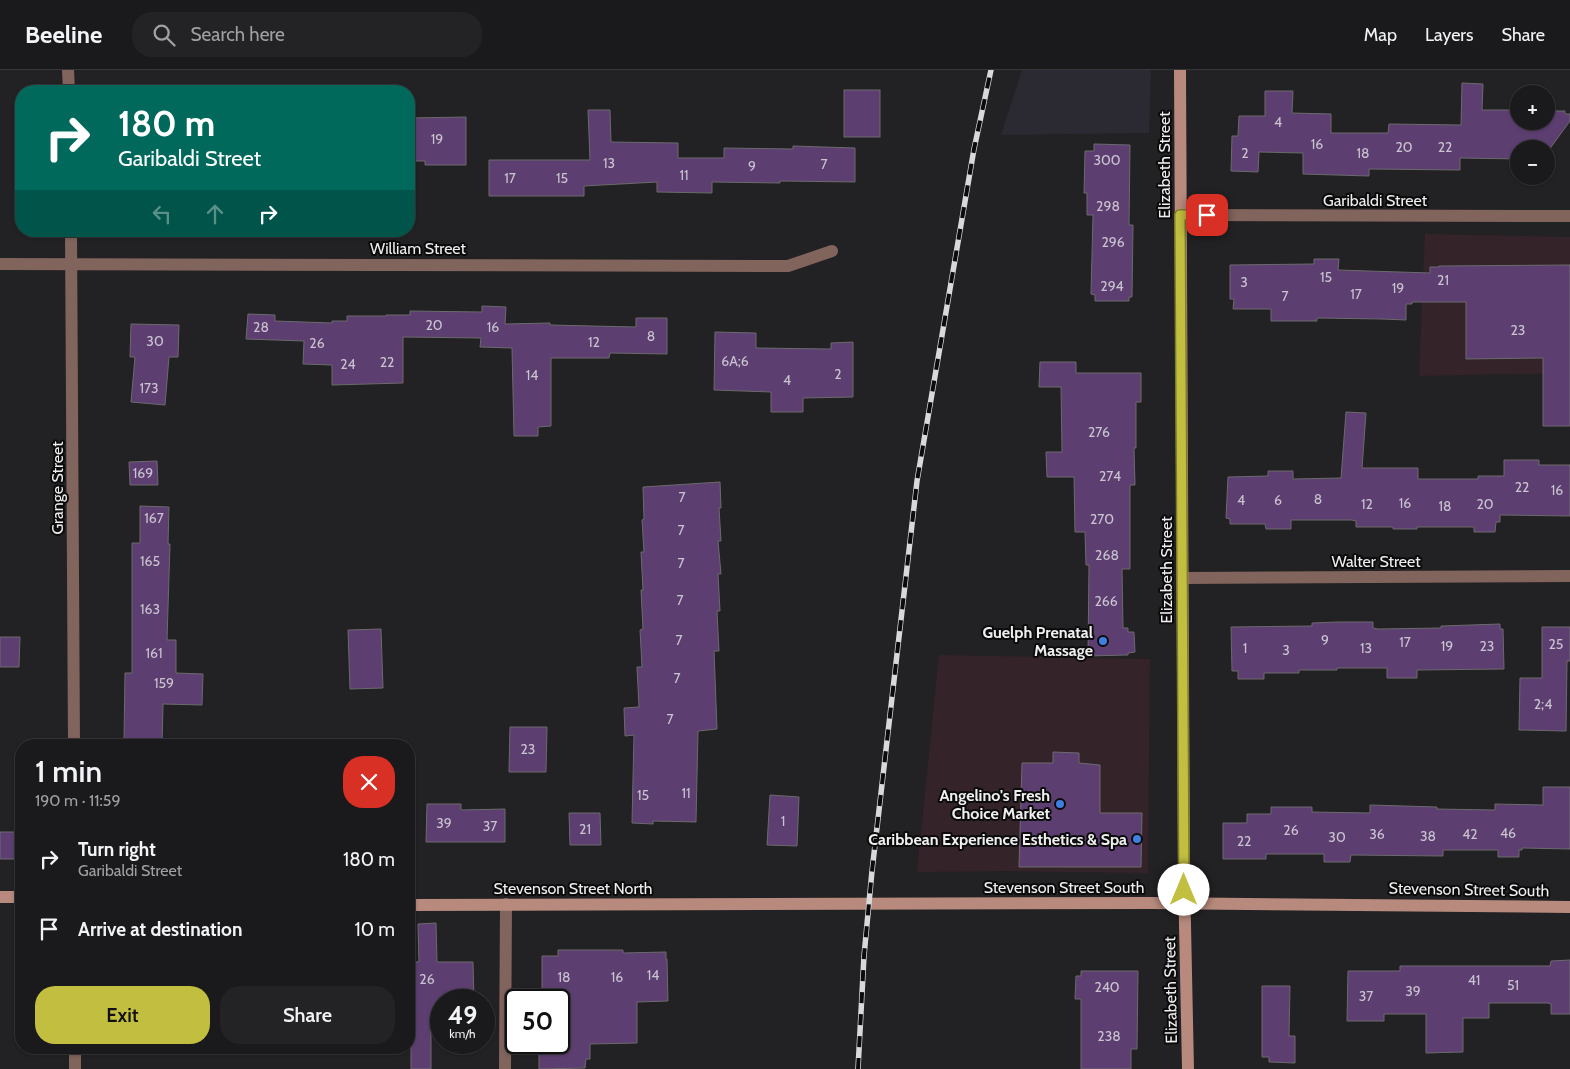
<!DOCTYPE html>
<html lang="en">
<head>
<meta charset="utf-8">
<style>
  :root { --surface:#1a191b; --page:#232224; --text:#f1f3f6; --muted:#9fa0a3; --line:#38383a; --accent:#c1be40 }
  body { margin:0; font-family:Cabin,sans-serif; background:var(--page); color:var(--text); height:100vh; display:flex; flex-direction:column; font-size:19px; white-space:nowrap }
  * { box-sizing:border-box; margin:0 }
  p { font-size:16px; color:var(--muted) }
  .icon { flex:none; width:28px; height:28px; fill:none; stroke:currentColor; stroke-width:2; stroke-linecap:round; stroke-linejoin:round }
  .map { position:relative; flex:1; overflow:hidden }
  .drawer { position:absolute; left:15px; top:669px; width:400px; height:315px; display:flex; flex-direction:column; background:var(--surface); border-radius:20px; box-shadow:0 1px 4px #0004,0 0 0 1px var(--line) }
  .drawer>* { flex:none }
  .hud { position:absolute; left:15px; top:15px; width:400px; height:152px; border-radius:20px; box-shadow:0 1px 4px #0004,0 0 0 1px var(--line); background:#00695c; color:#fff; overflow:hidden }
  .buttons { position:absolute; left:1510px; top:15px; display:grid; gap:10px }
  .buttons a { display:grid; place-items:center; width:45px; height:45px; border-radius:50%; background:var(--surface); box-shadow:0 1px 4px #0004,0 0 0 1px var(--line); font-size:25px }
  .speed { position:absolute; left:430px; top:919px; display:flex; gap:10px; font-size:25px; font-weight:700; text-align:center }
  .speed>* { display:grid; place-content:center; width:65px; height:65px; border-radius:50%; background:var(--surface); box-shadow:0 1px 4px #0004,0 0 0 1px var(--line); line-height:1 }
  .speed small { font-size:12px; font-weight:400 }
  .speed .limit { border:2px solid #111; border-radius:8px; background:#fff; color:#111 }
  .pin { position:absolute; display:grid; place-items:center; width:42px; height:42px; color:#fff; margin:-21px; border-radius:10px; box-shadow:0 2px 8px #0006 }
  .me { position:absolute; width:55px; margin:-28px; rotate:0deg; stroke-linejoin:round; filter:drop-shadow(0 0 4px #0008) }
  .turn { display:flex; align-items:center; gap:18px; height:105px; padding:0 20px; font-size:22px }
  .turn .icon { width:65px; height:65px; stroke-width:2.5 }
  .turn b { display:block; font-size:35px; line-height:42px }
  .lanes { display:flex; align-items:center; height:48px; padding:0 20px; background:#0003; justify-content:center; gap:25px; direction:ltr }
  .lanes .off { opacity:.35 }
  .round { display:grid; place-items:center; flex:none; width:52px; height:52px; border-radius:20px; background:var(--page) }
  .overview { display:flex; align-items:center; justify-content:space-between; height:85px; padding:0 20px }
  h1 { font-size:30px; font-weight:600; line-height:38px }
  .cta { display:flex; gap:10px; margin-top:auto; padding:10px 20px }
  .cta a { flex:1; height:58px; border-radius:20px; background:var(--accent); color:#111; font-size:20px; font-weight:600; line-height:58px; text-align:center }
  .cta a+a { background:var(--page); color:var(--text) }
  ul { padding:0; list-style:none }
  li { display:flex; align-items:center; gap:15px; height:70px; padding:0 20px }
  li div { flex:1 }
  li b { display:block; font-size:19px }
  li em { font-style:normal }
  header { display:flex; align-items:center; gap:30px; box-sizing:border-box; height:70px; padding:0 25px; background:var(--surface); border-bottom:1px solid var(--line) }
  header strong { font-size:24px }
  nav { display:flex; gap:28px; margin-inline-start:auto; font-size:18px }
  .search { width:350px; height:45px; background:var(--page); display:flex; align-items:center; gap:12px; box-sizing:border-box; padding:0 18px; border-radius:20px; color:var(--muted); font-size:19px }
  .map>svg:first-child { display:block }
  .commercial { fill:#35232a }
  .built { fill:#2b2a33 }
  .building { fill:#5c3f70; stroke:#6c6a6d }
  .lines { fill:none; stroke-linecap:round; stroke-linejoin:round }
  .street { stroke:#81645c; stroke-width:12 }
  .secondary { stroke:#b78a7d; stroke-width:12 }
  .rail-casing { stroke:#d9d9da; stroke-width:5.5 }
  .rail { stroke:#0b0b0c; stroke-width:4; stroke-dasharray:11; stroke-linecap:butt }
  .route-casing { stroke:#7d7c2a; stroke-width:12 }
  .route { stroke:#c1be40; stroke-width:9 }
  .shop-dot { fill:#3f7fe0; stroke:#0b0b0c; stroke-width:2 }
  .labels { text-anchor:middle; stroke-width:4; stroke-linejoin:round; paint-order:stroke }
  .number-label { font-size:14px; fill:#cac3d0 }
  .street-label { font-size:16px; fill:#efeff0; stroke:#0b0b0c }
  .poi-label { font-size:16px; font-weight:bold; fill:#efeff0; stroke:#0b0b0c; text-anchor:end }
</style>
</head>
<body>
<header>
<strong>Beeline</strong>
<div class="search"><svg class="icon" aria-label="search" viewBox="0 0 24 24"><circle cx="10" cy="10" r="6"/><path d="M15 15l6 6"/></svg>Search here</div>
<nav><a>Map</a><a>Layers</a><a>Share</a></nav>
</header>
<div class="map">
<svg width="1570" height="999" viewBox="0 0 1570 999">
  <rect width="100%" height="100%" fill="#222124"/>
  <g class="commercial">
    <polygon points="1425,164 1570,167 1570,303 1419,306"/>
    <polygon points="939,585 1150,589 1148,803 1007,801 917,802"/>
  </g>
  <polygon class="built" points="1022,0 1151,0 1149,63 1001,65"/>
  <g class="building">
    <polygon points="1462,13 1483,14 1482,40 1519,40 1519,51 1546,51 1546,41 1565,41 1565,44 1570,44 1570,51 1546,84 1546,79 1519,79 1519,89 1460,88 1460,100 1369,99 1369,106 1303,104 1303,83 1259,82 1258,102 1231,101 1232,66 1238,66 1239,46 1265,46 1265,21 1293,21 1292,43 1331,44 1331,63 1388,63 1389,54 1461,55"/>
    <rect x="844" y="20" width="36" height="47"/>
    <polygon points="588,40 610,40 611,72 678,73 678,88 724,88 724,78 793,79 793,76 855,78 855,112 780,111 780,113 712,112 712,123 657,122 657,112 584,116 584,126 489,126 489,90 590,90"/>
    <polygon points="466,47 466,95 425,95 425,91 409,91 409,48"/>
    <polygon points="1094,74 1130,75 1129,155 1133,155 1132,227 1129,227 1129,231 1095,231 1095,225 1091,224 1093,145 1087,145 1087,123 1084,123 1085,81 1094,81"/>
    <polygon points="1314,189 1339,189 1338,200 1430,203 1430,197 1439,197 1439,196 1570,195 1570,356 1543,356 1543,288 1466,289 1466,232 1412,232 1412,234 1406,234 1406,250 1382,249 1317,248 1317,251 1271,251 1271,239 1233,239 1234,229 1230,229 1230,195 1314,194"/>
    <polygon points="482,236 506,237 505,254 550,253 550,255 636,257 636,248 667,248 667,284 610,283 609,288 551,288 551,356 538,357 538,366 514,366 512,278 480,277 481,268 403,267 403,313 332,315 332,295 303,294 304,271 246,269 248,244 275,245 275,251 332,253 332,251 347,251 347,246 386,246 386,245 410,245 410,241 482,242"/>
    <polygon points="131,254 179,255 178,287 169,287 165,335 131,332 135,287 130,287"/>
    <polygon points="715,262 756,263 756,278 831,279 831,273 853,272 853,327 803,328 803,342 771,342 771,322 714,320"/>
    <polygon points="1040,292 1076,292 1076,303 1141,303 1141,332 1136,332 1136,378 1134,378 1135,415 1130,415 1130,499 1122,499 1123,558 1128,558 1128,562 1134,562 1135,582 1128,583 1128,585 1088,586 1089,495 1086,495 1085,462 1075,462 1074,407 1047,407 1046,382 1062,382 1061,317 1039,317"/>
    <polygon points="1346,342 1366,343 1362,398 1418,398 1418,409 1478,409 1478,406 1504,406 1504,390 1539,390 1539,395 1570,395 1570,446 1500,445 1500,452 1496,452 1495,462 1474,462 1474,457 1417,457 1417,459 1393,459 1393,457 1356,457 1356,451 1352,450 1291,450 1291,459 1266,459 1265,454 1230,454 1230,449 1226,448 1228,407 1268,406 1268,401 1293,401 1293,409 1341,408"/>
    <polygon points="157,391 158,415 130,415 129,392"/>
    <polygon points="720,412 721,438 719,438 721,471 718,471 721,504 718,504 720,541 717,541 719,581 714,581 717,659 698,661 696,752 653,751 653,754 632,753 634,665 625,666 624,638 639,637 637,597 642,597 640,560 643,559 641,520 643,520 641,482 644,482 642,450 644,449 643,417"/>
    <polygon points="140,436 169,437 168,474 170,474 167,570 176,570 176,603 203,604 202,635 163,634 162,675 125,675 125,671 124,671 125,603 132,603 132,473 140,473"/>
    <polygon points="1338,552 1373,552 1373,558 1378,559 1441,558 1441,556 1500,554 1500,559 1503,559 1504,599 1417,600 1417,608 1387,608 1387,598 1337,598 1337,600 1299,600 1299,603 1264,603 1264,609 1238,609 1238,601 1232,601 1231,557 1312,556 1312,553"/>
    <polygon points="1542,557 1570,557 1570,591 1567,591 1566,661 1519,660 1520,608 1542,608"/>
    <polygon points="381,559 383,618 350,619 348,560"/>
    <polygon points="0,567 20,567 19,597 0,597"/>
    <polygon points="510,657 547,657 546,702 509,702"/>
    <polygon points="1053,682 1079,683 1079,693 1100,695 1100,743 1142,743 1141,797 1019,797 1022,693 1053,693"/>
    <polygon points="1543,717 1570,717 1570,779 1522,778 1522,780 1519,780 1519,787 1498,787 1498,780 1443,780 1443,786 1351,785 1350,792 1324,792 1324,784 1266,784 1266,789 1223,789 1223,753 1247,753 1247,744 1271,744 1271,737 1312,737 1312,742 1370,743 1370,735 1437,737 1437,739 1495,740 1495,734 1543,735"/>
    <polygon points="770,725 799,727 797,776 767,775"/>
    <polygon points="427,734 461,734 461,740 505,739 505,772 426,772"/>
    <polygon points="569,743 600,743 601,775 570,775"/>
    <rect x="0" y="762" width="21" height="27"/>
    <polygon points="436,853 437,892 473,892 474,930 441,930 441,948 431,949 431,999 411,999 411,926 414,926 414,892 419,892 418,854"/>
    <polygon points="558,880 623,880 623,883 666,882 666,889 667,889 668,931 637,932 637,973 590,974 590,989 586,989 585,998 539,999 539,979 546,979 546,976 559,976 559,929 542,930 542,886 558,886"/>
    <polygon points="1570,890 1570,944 1551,944 1551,934 1548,933 1489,933 1489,948 1463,948 1463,982 1426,983 1426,944 1384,944 1384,951 1347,951 1348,901 1400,901 1400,896 1550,896 1551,891"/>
    <polygon points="1081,901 1138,901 1137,979 1131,979 1131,999 1081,999 1081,929 1075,929 1076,906 1081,906"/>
    <polygon points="1262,916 1290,916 1289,966 1295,966 1295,993 1269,992 1269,987 1262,987"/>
  </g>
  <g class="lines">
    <g class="street">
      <polyline points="68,0 69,21"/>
      <polyline points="1181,145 1570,146"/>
      <polyline points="71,161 74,675"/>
      <polyline points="0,194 788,196 832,181"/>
      <polyline points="1183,508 1570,506"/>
      <polyline points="75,999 75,978"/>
      <polyline points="505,999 506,834"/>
    </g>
    <g class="secondary">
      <polyline points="1180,0 1184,807 1188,999"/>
      <polyline points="0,827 21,827"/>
      <polyline points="409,835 1151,833 1570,837"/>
    </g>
    <defs>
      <polyline id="rail" points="858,999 864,886 872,801 917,411 974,79 991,0"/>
    </defs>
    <use href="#rail" class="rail-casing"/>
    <use href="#rail" class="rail"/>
  </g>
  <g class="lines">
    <defs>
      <polyline id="route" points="1184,820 1180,145 1207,145"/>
    </defs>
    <use href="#route" class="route-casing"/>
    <use href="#route" class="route"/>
  </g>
  <g class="shop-dot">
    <circle cx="1103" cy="571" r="5"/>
    <circle cx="1060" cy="734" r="5"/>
    <circle cx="1137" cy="769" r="5"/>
  </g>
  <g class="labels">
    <g class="number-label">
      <text x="1278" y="57">4</text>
      <text x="437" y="74">19</text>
      <text x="1317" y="79">16</text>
      <text x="1404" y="82">20</text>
      <text x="1445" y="82">22</text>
      <text x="1245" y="88">2</text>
      <text x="1363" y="88">18</text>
      <text x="1107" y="95">300</text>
      <text x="609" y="98">13</text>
      <text x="824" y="99">7</text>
      <text x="752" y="101">9</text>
      <text x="684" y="110">11</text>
      <text x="510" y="113">17</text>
      <text x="562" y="113">15</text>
      <text x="1108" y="141">298</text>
      <text x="1113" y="177">296</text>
      <text x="1326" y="212">15</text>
      <text x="1443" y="215">21</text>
      <text x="1244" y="217">3</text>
      <text x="1112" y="221">294</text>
      <text x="1398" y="223">19</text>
      <text x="1356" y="229">17</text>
      <text x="1285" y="231">7</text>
      <text x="434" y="260">20</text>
      <text x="261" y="262">28</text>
      <text x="493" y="262">16</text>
      <text x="1518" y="265">23</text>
      <text x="651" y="271">8</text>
      <text x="155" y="276">30</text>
      <text x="594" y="277">12</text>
      <text x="317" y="278">26</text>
      <text x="735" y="296">6A;6</text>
      <text x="387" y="297">22</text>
      <text x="348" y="299">24</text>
      <text x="838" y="309">2</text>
      <text x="532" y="310">14</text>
      <text x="787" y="315">4</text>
      <text x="149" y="323">173</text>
      <text x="1099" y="367">276</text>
      <text x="143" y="408">169</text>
      <text x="1110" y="411">274</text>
      <text x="1522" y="422">22</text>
      <text x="1557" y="425">16</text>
      <text x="682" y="432">7</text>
      <text x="1318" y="434">8</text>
      <text x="1241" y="435">4</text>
      <text x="1278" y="435">6</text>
      <text x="1405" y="438">16</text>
      <text x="1367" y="439">12</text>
      <text x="1485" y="439">20</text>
      <text x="1445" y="441">18</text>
      <text x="154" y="453">167</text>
      <text x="1102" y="454">270</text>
      <text x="681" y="465">7</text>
      <text x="1107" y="490">268</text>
      <text x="150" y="496">165</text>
      <text x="681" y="498">7</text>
      <text x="680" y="535">7</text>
      <text x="1106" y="536">266</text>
      <text x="150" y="544">163</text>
      <text x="679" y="575">7</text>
      <text x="1325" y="575">9</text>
      <text x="1405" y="577">17</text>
      <text x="1556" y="579">25</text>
      <text x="1447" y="581">19</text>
      <text x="1487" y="581">23</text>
      <text x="1245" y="583">1</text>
      <text x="1366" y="583">13</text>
      <text x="1286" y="585">3</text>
      <text x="154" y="588">161</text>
      <text x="677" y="613">7</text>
      <text x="164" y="618">159</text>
      <text x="1543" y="639">2;4</text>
      <text x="670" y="654">7</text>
      <text x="528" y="684">23</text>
      <text x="686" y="728">11</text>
      <text x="643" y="730">15</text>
      <text x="783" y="756">1</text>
      <text x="444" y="758">39</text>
      <text x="490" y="761">37</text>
      <text x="585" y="764">21</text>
      <text x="1291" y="765">26</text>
      <text x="1508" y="768">46</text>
      <text x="1377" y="769">36</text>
      <text x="1470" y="769">42</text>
      <text x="1428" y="771">38</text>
      <text x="1337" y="772">30</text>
      <text x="1244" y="776">22</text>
      <text x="653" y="910">14</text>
      <text x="564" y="912">18</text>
      <text x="617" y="912">16</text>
      <text x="427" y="914">26</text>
      <text x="1474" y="915">41</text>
      <text x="1513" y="920">51</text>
      <text x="1107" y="922">240</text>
      <text x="1413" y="926">39</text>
      <text x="1366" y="931">37</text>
      <text x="1109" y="971">238</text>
    </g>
    <g class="street-label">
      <text transform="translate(1164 95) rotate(-90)" y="6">Elizabeth Street</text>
      <text x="1375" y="136">Garibaldi Street</text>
      <text x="418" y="184">William Street</text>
      <text transform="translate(57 418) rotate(-90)" y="6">Grange Street</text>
      <text x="1376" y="497">Walter Street</text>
      <text transform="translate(1166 500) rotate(-90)" y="6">Elizabeth Street</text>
      <text x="1064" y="823">Stevenson Street South</text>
      <text x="573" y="824">Stevenson Street North</text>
      <text transform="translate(1469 819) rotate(1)" y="6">Stevenson Street South</text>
      <text transform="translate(1170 920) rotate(-91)" y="6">Elizabeth Street</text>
    </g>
    <g class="poi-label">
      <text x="1093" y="568">Guelph Prenatal<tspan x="1093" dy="18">Massage</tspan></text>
      <text x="1050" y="731">Angelino's Fresh<tspan x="1050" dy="18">Choice Market</tspan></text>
      <text x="1127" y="775">Caribbean Experience Esthetics &amp; Spa</text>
    </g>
  </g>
</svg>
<div class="buttons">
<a>+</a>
<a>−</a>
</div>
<div class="speed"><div>49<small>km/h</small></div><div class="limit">50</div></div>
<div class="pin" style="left:1207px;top:145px;background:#d93025"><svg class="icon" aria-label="arrive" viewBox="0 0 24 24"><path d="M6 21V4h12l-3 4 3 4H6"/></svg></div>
<svg class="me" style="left:1184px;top:820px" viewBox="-20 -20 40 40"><circle r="19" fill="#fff"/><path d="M0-13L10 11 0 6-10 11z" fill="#c1be40"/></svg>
<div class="hud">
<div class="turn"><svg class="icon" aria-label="right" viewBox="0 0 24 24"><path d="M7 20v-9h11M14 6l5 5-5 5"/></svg><div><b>180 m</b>Garibaldi Street</div></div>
<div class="lanes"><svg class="icon off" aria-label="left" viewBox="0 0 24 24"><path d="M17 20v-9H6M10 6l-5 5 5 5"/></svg><svg class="icon off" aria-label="ahead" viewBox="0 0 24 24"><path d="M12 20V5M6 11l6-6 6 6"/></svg><svg class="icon" aria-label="right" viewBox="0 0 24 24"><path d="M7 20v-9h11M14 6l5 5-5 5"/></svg></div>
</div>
<section class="drawer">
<div class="overview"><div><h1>1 min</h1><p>190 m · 11:59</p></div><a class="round" style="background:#d93025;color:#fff"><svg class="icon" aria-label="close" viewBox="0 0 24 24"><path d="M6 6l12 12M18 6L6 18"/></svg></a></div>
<ul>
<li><svg class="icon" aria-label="right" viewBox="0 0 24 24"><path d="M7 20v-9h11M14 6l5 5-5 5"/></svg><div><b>Turn right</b><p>Garibaldi Street</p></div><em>180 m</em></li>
<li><svg class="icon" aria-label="arrive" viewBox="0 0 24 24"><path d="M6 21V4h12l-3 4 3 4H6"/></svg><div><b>Arrive at destination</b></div><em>10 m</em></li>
</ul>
<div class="cta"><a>Exit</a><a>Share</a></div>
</section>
</div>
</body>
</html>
